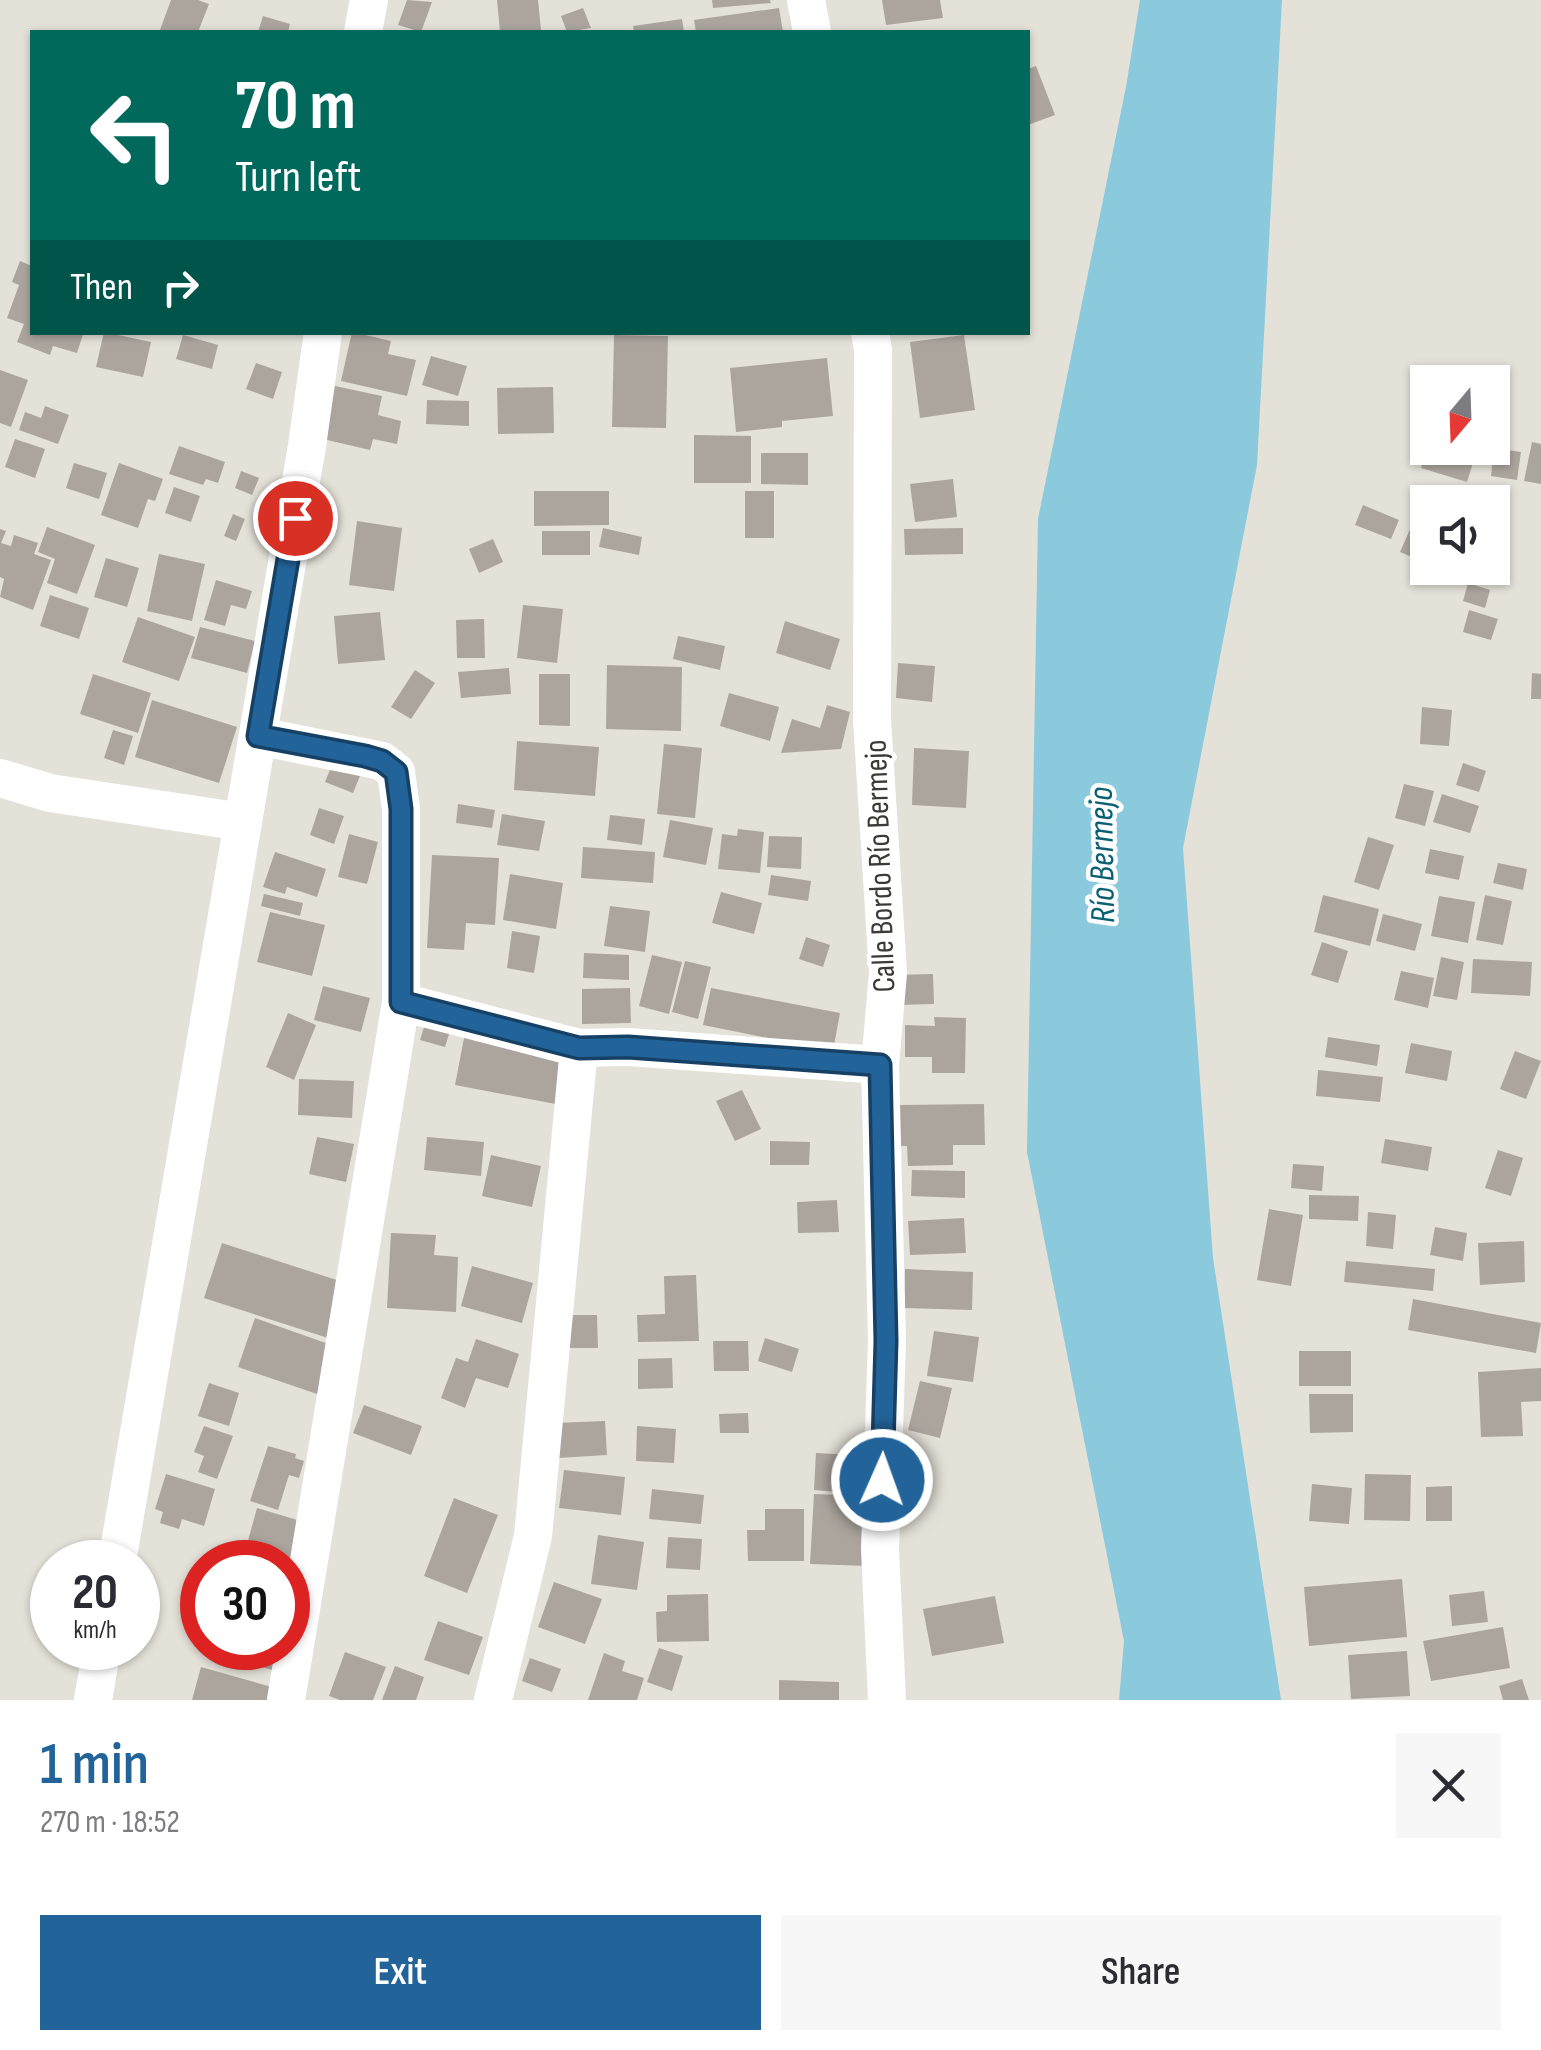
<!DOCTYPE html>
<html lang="en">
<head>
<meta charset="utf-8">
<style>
  :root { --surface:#fff; --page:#f7f7f7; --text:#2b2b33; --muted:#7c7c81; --accent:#22649a }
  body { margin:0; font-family:"Sofia Sans Condensed",sans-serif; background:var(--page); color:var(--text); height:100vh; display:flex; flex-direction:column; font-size:38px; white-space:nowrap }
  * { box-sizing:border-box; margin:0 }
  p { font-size:32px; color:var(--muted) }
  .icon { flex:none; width:55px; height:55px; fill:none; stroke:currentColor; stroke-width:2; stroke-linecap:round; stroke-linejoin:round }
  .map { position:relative; height:1700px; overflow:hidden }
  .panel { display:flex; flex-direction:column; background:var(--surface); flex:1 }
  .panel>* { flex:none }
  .top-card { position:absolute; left:30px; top:30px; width:1000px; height:305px; border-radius:0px; box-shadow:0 2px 8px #0004; background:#00695c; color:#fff; overflow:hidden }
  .needle { width:65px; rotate:199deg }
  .fabs { position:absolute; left:1410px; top:365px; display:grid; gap:20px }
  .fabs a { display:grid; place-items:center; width:100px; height:100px; border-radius:0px; background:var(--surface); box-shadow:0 2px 8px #0004; font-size:50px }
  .speed { position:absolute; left:30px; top:1540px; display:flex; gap:20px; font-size:50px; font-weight:700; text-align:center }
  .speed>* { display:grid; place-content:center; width:130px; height:130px; border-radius:50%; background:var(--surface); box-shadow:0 2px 8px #0004; line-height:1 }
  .speed small { font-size:25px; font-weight:400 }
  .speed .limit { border:15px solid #d22; background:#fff; color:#111 }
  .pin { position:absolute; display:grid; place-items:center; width:85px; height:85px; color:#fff; margin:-42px; border:5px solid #fff; border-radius:50%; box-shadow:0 2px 10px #0007 }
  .me { position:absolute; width:110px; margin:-55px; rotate:2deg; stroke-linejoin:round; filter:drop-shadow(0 0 8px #0008) }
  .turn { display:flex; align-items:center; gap:35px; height:210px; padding:0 40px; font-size:45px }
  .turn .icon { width:130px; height:130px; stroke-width:2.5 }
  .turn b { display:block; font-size:70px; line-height:85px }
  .then { display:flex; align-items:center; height:95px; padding:0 40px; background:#0003; gap:20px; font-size:38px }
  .round { display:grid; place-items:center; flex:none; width:105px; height:105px; border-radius:0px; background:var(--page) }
  .overview { display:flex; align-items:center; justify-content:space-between; height:170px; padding:0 40px }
  h1 { font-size:60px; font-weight:600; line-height:75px; color:var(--accent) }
  .button { display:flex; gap:20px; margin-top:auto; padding:20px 40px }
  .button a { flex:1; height:115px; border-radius:0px; background:var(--accent); color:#fff; font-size:40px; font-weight:600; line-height:115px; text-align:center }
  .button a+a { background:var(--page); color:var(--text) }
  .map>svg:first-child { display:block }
  .water { fill:#8bc9dc }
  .building { fill:#aca59e }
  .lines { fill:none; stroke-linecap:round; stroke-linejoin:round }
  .street { stroke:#fff; stroke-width:38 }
  .route-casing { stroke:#164164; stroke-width:25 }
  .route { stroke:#22649a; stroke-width:18 }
  .labels { text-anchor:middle; stroke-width:9; stroke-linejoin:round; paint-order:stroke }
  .street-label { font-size:32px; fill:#3b3a36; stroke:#fff }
  .water-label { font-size:35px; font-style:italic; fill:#0a6073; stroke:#fff }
</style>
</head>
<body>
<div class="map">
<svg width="1541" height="1700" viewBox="0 0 1541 1700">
  <rect width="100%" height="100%" fill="#e4e1d8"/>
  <polygon class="water" points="1140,0 1282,0 1257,465 1183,848 1213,1258 1281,1700 1119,1700 1124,1641 1027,1152 1038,519 1126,87"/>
  <g class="building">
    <polygon points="171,0 198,0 209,4 198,32 160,30"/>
    <polygon points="407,0 432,2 421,32 398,25"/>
    <polygon points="497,0 538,0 541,30 500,32"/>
    <polygon points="712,0 770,0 771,3 713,8"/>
    <polygon points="882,0 940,0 943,18 886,25"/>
    <polygon points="583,8 591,28 567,32 561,16"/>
    <polygon points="779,8 783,32 696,32 694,20"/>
    <polygon points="263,16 290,24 288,32 258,32"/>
    <polygon points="682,19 684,32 634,32 633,26"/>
    <polygon points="1036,66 1055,115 1028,125 1028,69"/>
    <polygon points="20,261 32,266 32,332 83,334 77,353 53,346 50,355 17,342 24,324 7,318 19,285 12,282"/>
    <polygon points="104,332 151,342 143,377 96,367"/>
    <polygon points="352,332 391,341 388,354 416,360 407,396 341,381"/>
    <polygon points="183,335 218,345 212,369 176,359"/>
    <polygon points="614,335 668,336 666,428 612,427"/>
    <polygon points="964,335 975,410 920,418 910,342"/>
    <polygon points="431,356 467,366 458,396 422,385"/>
    <polygon points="827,358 833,416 782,421 782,427 736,432 730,368"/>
    <polygon points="256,363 282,372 273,399 246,389"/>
    <polygon points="0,370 28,380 11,427 0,423"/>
    <polygon points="335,386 382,396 378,415 401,421 397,444 373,439 370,450 323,439"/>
    <polygon points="553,387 554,433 498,434 497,388"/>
    <polygon points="427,400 469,401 469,426 426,424"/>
    <polygon points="45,406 69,415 58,444 19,430 25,412 41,418"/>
    <polygon points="694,435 751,436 751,483 694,483"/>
    <polygon points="15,439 45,449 35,478 5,467"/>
    <polygon points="1532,442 1541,444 1541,484 1524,481"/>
    <polygon points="179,446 225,462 218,483 206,479 203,485 169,474"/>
    <polygon points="1427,448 1477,450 1467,482 1421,468"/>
    <polygon points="1494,448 1521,452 1517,480 1491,476"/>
    <polygon points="761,453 808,453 808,485 761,484"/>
    <polygon points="74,463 107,473 99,499 66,488"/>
    <polygon points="119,463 163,479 155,501 148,499 138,528 101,515"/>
    <polygon points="241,471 259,478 252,495 235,488"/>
    <polygon points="953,479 957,517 915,522 910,484"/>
    <polygon points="174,487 200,496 191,522 165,513"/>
    <polygon points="534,491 609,491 609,525 534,526"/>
    <rect x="745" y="491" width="29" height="47"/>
    <polygon points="1426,493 1448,502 1428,502 1428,564 1400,552"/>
    <polygon points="1363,505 1399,520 1391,539 1355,525"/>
    <polygon points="233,514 245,519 236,541 224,536"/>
    <polygon points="357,521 402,528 394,591 349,585"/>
    <polygon points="47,527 95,545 77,594 47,583 55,559 38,552"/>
    <polygon points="603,528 642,537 639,555 599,547"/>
    <polygon points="963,528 963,554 905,555 904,529"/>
    <polygon points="0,529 6,531 1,543 11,546 14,535 38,543 34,554 51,560 33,610 0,597 4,579 0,577"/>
    <rect x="542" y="531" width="48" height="24"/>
    <polygon points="493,539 503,562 479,573 469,549"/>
    <polygon points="159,554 205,564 192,621 147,611"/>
    <polygon points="1492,554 1508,559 1500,582 1477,574 1480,568 1492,568"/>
    <polygon points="106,558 139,568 127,607 94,597"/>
    <polygon points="216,580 252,591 246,609 231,605 225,626 204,620"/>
    <polygon points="1468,583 1490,590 1485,608 1463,601"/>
    <polygon points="50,595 89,608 79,639 40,626"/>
    <polygon points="523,605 563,609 557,663 517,658"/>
    <polygon points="1469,610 1498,619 1491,640 1463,632"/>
    <polygon points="380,612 385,660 338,664 334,616"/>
    <polygon points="138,617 195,637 179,681 122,662"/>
    <polygon points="484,619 485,658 457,658 456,620"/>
    <polygon points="785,621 840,639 830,670 776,653"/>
    <polygon points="200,627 255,641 247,673 191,658"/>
    <polygon points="678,636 725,646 720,670 673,659"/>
    <polygon points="898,663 935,666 932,702 896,698"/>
    <polygon points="607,665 682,667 681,731 606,729"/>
    <polygon points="509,668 511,694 461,698 458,672"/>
    <polygon points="415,670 435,683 411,719 391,707"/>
    <polygon points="1532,673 1541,674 1541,699 1531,699"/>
    <polygon points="93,674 151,693 138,733 80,714"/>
    <polygon points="539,674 570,674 570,726 539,725"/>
    <polygon points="729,693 779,707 770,741 720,726"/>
    <polygon points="152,700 237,727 219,783 135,757"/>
    <polygon points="827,705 850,712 841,749 781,753 792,719 820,728"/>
    <polygon points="1422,707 1452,710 1449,746 1420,744"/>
    <polygon points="113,730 133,736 124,765 104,758"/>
    <polygon points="517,741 599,747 595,796 514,790"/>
    <polygon points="664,744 702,748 695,818 657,814"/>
    <polygon points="914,748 969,751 966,808 912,805"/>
    <polygon points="334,760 362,771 353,793 325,782"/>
    <polygon points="1463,763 1486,771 1479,792 1456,785"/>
    <polygon points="1404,784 1434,791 1425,826 1395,818"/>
    <polygon points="1442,794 1479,806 1470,833 1433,822"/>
    <polygon points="458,804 495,810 492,828 456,823"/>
    <polygon points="319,808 344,816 334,844 310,835"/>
    <polygon points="502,814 545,821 539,851 497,845"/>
    <polygon points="610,815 645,819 642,845 607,840"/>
    <polygon points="670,820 713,828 706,865 663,857"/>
    <polygon points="738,829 764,832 760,873 718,869 722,834 737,836"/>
    <polygon points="349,834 378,842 367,884 338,877"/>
    <polygon points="769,836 802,837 801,869 767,867"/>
    <polygon points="1368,837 1394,845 1379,890 1354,882"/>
    <polygon points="583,847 655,852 653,883 581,878"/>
    <polygon points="1430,849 1464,856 1459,880 1425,873"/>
    <polygon points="275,852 326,869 317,897 287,887 285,894 263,887"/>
    <polygon points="432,855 499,858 495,925 466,923 464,950 427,948"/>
    <polygon points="1498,863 1527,869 1523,890 1493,883"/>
    <polygon points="510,874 563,883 556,929 503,920"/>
    <polygon points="771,875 811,881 808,901 768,895"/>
    <polygon points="721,892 762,903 754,934 712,923"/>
    <polygon points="264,894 303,903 300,916 261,906"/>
    <polygon points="1323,895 1379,909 1370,946 1314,932"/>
    <polygon points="1485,895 1512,901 1503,945 1476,940"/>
    <polygon points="1439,896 1475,902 1468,943 1431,936"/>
    <polygon points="610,906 650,911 645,952 604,946"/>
    <polygon points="270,912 325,925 312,976 257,962"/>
    <polygon points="1383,914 1422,924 1415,951 1376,941"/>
    <polygon points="512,931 540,936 534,973 507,968"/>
    <polygon points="806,937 830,945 823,967 799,959"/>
    <polygon points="1322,942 1348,951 1338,983 1311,975"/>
    <polygon points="584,953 629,955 629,980 583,978"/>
    <polygon points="652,955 682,962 669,1014 639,1006"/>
    <polygon points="1441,957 1464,962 1457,1000 1433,996"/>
    <polygon points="1473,959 1532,962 1530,996 1471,993"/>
    <polygon points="685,961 711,967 698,1019 672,1012"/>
    <polygon points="1401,971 1434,978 1428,1008 1394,1000"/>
    <polygon points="933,974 934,1004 897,1005 896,975"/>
    <polygon points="323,986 370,998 361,1032 314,1020"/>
    <polygon points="630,988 631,1023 582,1024 582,989"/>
    <polygon points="711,988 840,1013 833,1051 703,1025"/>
    <polygon points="288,1013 316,1025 294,1080 266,1067"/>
    <polygon points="934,1017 966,1018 965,1073 932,1073 932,1057 905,1057 905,1025 935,1026"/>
    <polygon points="425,1024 450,1031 445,1047 420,1040"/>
    <polygon points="465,1033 570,1053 561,1105 455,1085"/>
    <polygon points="1328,1037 1380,1045 1377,1066 1325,1057"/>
    <polygon points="1411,1043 1452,1051 1447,1081 1405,1073"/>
    <polygon points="1515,1051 1541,1061 1526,1099 1500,1089"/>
    <polygon points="1318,1070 1383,1077 1380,1102 1316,1096"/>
    <polygon points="299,1079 354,1081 352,1118 298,1115"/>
    <polygon points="742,1090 761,1129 735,1141 716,1101"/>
    <polygon points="984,1104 985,1145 953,1145 953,1165 908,1166 907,1146 899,1146 899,1105"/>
    <polygon points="317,1137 354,1144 346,1182 309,1174"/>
    <polygon points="427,1137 484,1142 481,1176 424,1170"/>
    <polygon points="1385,1139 1432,1147 1428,1171 1381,1163"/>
    <polygon points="770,1141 810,1142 809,1165 770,1165"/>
    <polygon points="1498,1150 1523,1158 1511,1196 1485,1188"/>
    <polygon points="491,1155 541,1166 532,1207 482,1196"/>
    <polygon points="1293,1164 1324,1166 1322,1191 1291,1188"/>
    <polygon points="912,1170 965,1171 965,1198 911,1196"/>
    <polygon points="1309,1195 1359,1196 1358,1221 1309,1219"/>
    <polygon points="837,1200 839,1232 798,1233 797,1202"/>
    <polygon points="1269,1209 1303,1215 1291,1286 1257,1280"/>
    <polygon points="1368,1212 1396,1215 1393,1249 1366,1246"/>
    <polygon points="964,1218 966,1253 910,1255 908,1221"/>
    <polygon points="1435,1227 1467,1233 1463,1261 1430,1255"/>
    <polygon points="391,1233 436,1235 434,1255 458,1257 456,1312 387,1308"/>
    <polygon points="1524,1241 1525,1282 1480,1285 1478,1243"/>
    <polygon points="222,1243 346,1283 328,1338 204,1298"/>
    <polygon points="1346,1261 1435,1269 1433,1291 1344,1282"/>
    <polygon points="472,1266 533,1283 522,1323 461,1306"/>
    <polygon points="905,1269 973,1272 972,1310 904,1308"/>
    <polygon points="696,1275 699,1341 638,1342 637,1315 665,1314 664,1276"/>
    <polygon points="1413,1299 1541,1323 1536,1353 1408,1330"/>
    <polygon points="565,1315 597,1315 598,1348 565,1348"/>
    <polygon points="255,1318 337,1347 320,1395 238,1367"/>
    <polygon points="934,1331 979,1337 973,1382 927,1376"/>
    <polygon points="765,1338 799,1349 792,1372 758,1361"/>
    <polygon points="476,1339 519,1354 508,1388 476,1378 465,1408 441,1398 456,1358 468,1362"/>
    <polygon points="713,1341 748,1341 749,1371 714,1371"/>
    <rect x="1299" y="1351" width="52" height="35"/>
    <polygon points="672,1358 673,1388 638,1389 638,1359"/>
    <polygon points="1541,1368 1541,1401 1521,1402 1523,1436 1481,1437 1478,1372"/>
    <polygon points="920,1381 952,1388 940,1438 908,1430"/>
    <polygon points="209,1383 239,1393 229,1426 198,1416"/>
    <polygon points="1309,1394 1353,1394 1353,1432 1310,1433"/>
    <polygon points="364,1405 422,1426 411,1455 353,1433"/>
    <polygon points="748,1413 749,1433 720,1433 719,1414"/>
    <polygon points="605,1421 607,1455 558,1458 556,1423"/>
    <polygon points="204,1426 233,1436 217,1479 198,1472 204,1456 194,1452"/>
    <polygon points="637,1426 676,1429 674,1463 636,1461"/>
    <polygon points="268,1446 296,1454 295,1458 304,1461 299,1478 289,1475 278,1510 250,1501"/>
    <polygon points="816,1453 854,1455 851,1493 814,1490"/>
    <polygon points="564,1470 625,1477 621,1515 559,1508"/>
    <polygon points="166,1474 215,1489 204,1526 182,1519 179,1529 160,1523 163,1512 155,1509"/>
    <polygon points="1365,1474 1411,1475 1410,1521 1364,1520"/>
    <polygon points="1312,1484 1352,1488 1349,1524 1309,1521"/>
    <polygon points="1452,1486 1452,1521 1426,1521 1426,1487"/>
    <polygon points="652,1489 704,1495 701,1524 649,1519"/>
    <polygon points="814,1494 871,1496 868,1566 810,1564"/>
    <polygon points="454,1498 498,1515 467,1593 424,1576"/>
    <polygon points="257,1508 304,1522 292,1562 246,1548"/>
    <polygon points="765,1509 804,1509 804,1561 748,1561 747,1530 765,1530"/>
    <polygon points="598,1535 644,1542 637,1590 591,1584"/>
    <polygon points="668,1537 702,1539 700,1570 666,1568"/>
    <polygon points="1402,1579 1407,1637 1309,1646 1304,1587"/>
    <polygon points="554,1582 602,1599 585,1644 538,1627"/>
    <polygon points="1484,1591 1488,1622 1452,1626 1449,1595"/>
    <polygon points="708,1594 709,1641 657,1642 656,1612 667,1611 667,1595"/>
    <polygon points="995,1596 1004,1643 932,1656 923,1609"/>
    <polygon points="438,1621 483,1637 469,1675 424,1660"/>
    <polygon points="1503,1627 1510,1668 1431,1681 1423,1641"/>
    <polygon points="216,1648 282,1648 275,1671 214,1652"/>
    <polygon points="659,1648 683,1656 672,1691 647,1682"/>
    <polygon points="1407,1651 1410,1696 1351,1699 1348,1655"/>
    <polygon points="345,1652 386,1667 373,1700 340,1700 329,1696"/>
    <polygon points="604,1653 625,1661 622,1671 644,1678 637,1700 588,1700"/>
    <polygon points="530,1658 561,1669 552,1692 522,1681"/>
    <polygon points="395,1666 424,1677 416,1700 382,1700"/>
    <polygon points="201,1667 275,1688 271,1700 192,1700"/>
    <polygon points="1522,1679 1529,1700 1503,1700 1499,1686"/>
    <polygon points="779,1680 839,1682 839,1700 779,1700"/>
  </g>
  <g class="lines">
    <g class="street">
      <polyline points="806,0 812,32"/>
      <polyline points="363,32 369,0"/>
      <polyline points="870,332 873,350 872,720 888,973 880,1065 887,1341 880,1549 887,1700"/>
      <polyline points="258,736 382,761 396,772 401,809 401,1002 286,1700"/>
      <polyline points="0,778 50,793 243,822"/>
      <polyline points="401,1002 579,1048 628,1047 880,1065"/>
      <polyline points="117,1562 307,446 323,332"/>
      <polyline points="93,1700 102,1648"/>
      <polyline points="493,1700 533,1536 579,1048"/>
    </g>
  </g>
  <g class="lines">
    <defs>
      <polyline id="route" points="295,518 258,736 365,756 382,761 396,772 401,809 401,1002 579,1048 628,1047 880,1065 886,1341 882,1480"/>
    </defs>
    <use href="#route" class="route-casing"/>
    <use href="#route" class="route"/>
  </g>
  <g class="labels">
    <g class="street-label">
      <text transform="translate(879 866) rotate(-92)" y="11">Calle Bordo Río Bermejo</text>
    </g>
    <g class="water-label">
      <text transform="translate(1101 855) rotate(-91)" y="12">Río Bermejo</text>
    </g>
  </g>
</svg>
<div class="fabs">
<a><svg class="needle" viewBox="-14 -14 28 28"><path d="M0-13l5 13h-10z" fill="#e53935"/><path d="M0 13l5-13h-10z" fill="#7c7c81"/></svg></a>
<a><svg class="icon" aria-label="sound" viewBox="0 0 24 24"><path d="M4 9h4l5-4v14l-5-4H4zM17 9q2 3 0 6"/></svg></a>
</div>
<div class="speed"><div>20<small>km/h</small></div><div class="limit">30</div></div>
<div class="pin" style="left:295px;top:518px;background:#d93025"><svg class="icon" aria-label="arrive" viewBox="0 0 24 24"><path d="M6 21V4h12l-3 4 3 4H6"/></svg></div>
<svg class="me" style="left:882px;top:1480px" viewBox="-20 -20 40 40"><circle r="17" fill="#22649a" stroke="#fff" stroke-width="3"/><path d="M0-11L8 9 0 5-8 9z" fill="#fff"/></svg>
<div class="top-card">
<div class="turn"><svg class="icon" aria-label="left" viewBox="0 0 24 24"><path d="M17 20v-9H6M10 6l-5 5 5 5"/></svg><div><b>70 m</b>Turn left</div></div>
<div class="then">Then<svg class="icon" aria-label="right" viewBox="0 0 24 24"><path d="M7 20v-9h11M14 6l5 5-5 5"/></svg></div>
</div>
</div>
<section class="panel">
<div class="overview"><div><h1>1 min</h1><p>270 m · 18:52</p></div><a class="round"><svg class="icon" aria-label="close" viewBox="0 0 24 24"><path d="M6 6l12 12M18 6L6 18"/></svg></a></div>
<div class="button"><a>Exit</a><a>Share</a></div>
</section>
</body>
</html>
